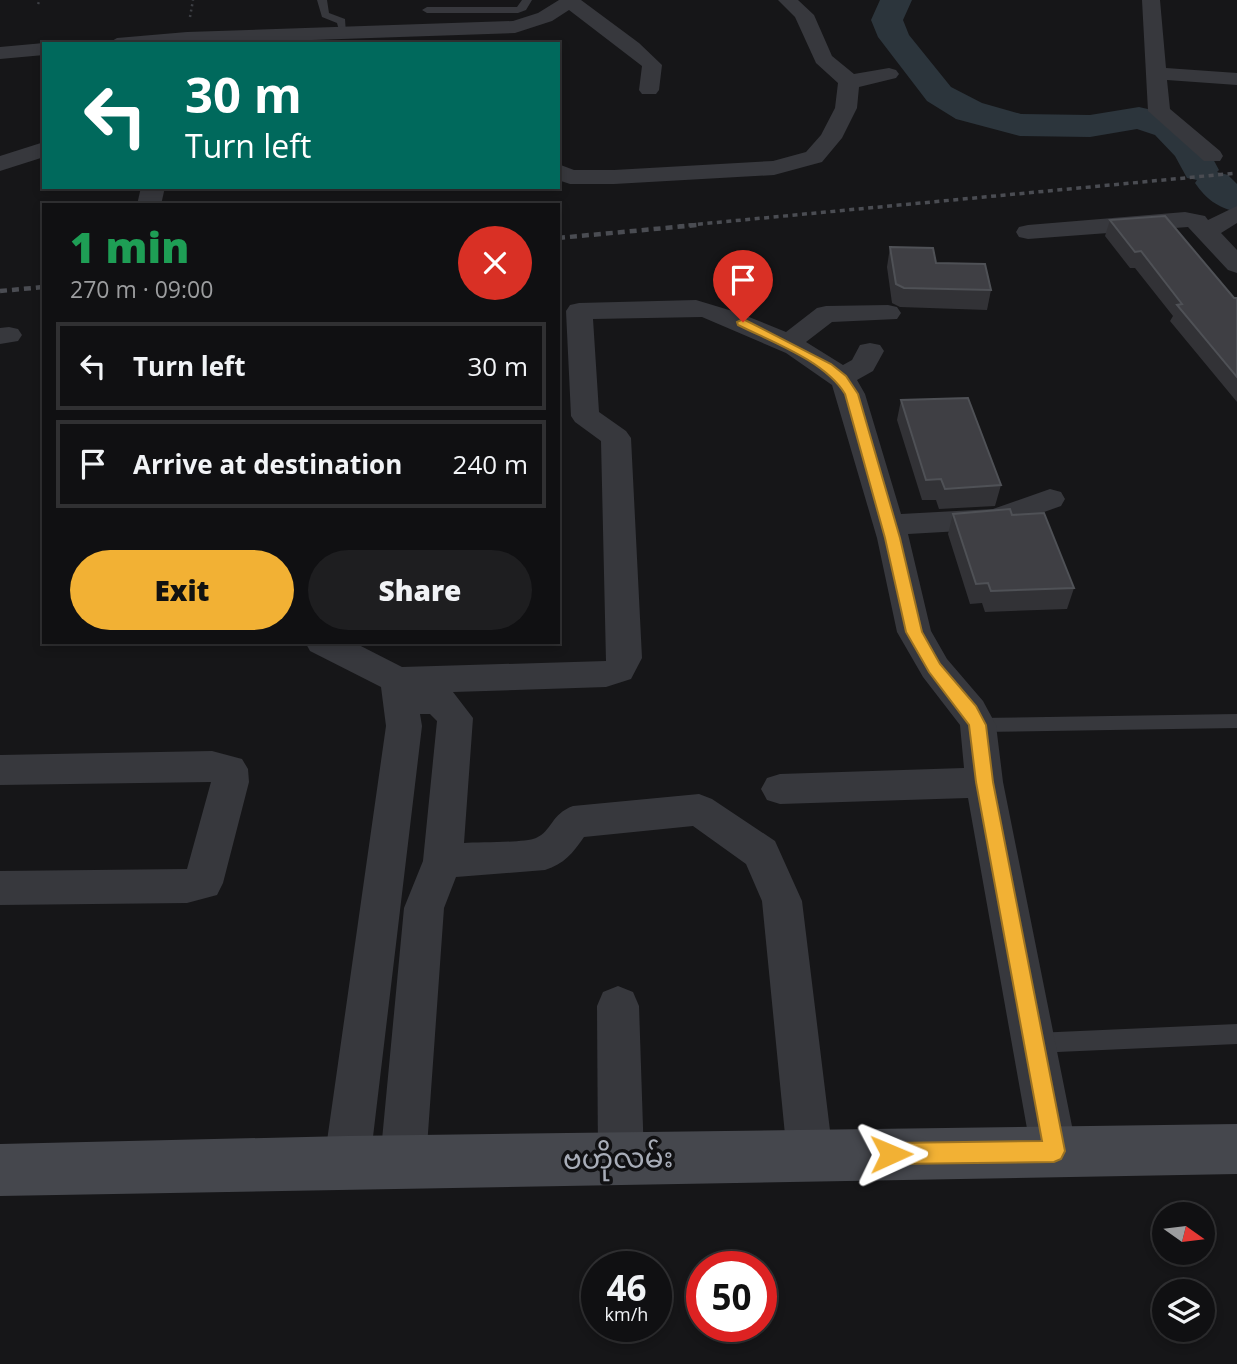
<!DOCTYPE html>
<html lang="en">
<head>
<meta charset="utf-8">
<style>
  :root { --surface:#101012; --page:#1e1e20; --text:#f1f3f6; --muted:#9c9d9f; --line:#303032; --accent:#f2b134 }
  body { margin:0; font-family:"Open Sans","Noto Sans Myanmar",sans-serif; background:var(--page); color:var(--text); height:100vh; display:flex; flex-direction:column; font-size:26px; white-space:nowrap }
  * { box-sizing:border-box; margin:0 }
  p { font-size:23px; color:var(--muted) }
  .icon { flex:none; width:38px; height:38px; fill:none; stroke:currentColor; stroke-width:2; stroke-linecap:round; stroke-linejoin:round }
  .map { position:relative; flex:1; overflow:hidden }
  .details { position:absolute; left:42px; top:203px; width:518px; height:441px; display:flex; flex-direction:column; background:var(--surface); border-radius:0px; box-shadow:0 4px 10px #0003,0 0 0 2px var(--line) }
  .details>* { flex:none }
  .hud { position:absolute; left:42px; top:42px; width:518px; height:147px; border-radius:0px; box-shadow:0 4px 10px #0003,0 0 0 2px var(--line); background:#00695c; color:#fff; overflow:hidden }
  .needle { width:46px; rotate:104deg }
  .fabs { position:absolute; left:1152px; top:1202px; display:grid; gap:14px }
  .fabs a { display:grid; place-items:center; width:63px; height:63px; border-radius:50%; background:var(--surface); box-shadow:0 4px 10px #0003,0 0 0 2px var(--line); font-size:35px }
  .speed { position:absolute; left:581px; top:1251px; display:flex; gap:14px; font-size:35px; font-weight:700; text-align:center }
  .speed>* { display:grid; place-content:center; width:91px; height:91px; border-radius:50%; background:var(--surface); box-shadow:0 4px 10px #0003,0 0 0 2px var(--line); line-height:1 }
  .speed small { font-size:18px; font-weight:400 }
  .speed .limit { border:10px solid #d22; background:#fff; color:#111 }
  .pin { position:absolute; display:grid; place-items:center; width:60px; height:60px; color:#fff; margin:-72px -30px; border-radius:50% 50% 50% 0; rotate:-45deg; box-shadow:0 0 7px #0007 }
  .pin .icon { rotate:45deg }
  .me { position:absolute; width:77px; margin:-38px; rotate:89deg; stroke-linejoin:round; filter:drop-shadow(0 0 5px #0008) }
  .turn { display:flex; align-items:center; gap:24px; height:147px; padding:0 28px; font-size:32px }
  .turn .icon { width:91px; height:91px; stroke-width:2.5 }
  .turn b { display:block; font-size:49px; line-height:60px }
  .round { display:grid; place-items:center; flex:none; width:74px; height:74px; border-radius:37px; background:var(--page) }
  .overview { display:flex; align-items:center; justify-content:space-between; height:119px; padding:0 28px }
  h1 { font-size:42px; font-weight:800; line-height:52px; color:#1e9e55 }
  .cta { display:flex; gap:14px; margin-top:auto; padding:14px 28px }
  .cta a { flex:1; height:80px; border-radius:42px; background:var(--accent); color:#111; font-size:28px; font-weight:800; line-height:80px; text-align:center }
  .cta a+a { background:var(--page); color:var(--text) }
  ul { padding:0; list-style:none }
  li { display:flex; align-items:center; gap:21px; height:88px; margin:0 14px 10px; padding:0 14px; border:4px solid var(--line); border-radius:0px }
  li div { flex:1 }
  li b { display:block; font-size:26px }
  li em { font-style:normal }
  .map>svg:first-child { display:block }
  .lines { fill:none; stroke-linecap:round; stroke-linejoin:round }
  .river { fill:#2c353c; fill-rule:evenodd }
  .path { stroke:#3d3f44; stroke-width:2.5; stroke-dasharray:2 3.5; stroke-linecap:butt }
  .service { fill:#37383d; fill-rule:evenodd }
  .minor { fill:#37383d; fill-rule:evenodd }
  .secondary { fill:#45474d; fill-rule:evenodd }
  .rail-far1 { stroke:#4a4c52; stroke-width:3.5; stroke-dasharray:5 4.5; stroke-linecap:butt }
  .rail { stroke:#4a4c52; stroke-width:4.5; stroke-dasharray:7 5; stroke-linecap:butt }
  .wall { fill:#323236 }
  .building { fill:#3f3f44; stroke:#4f5156; stroke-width:2 }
  .route { fill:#f2b134; stroke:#9d7322; stroke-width:2 }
  .labels { text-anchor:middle; stroke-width:7; stroke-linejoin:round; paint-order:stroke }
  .near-street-label { font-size:28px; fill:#a8adb8; stroke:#111113 }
</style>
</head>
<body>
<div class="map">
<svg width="1237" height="1364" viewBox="0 0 1237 1364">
  <rect width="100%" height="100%" fill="#161618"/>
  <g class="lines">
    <path class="river" d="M880,0H912L903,20L909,35L951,87L982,103L1021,114L1090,115L1139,107L1152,110L1181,119L1205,144L1219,170L1217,172L1228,175L1237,184V212C1217,207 1207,200 1195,183L1197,180L1187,178L1175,156L1155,135L1137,129L1090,137L1020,136L956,119L927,101L878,37L871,20Z"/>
    <g class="path">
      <polyline points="38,4 40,0"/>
      <polyline points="190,17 193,0"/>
    </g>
    <g class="service">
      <polygon points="317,0 327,0 329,13 345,19 346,34 340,34 337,23 322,17"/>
      <polygon points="522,0 532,0 526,10 518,13 427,13 422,10 427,7 517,7"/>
      <polygon points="1237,714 1237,728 978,732 972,730 969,725 972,720 978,718"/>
      <polygon points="1237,1024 1237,1044 1035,1053 1027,1050 1024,1043 1027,1036 1035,1033"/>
    </g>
    <g class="minor">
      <polygon points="559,0 581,0 639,43 662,65 659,90 656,94 642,94 639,90 642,66 569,10 552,21 515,33 192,44 107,44 117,38 187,32 513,21 538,13"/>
      <polygon points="778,0 798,0 814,15 832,56 854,74 889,68 896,70 899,74 896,78 859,87 857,108 842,138 822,162 774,175 614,184 570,184 558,180 558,164 574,170 614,170 773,161 806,152 821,135 835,108 838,83 816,63 795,17"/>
      <polygon points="1142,0 1160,0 1166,68 1237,73 1237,85 1167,80 1170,109 1220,151 1223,156 1220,161 1204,161 1148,111"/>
      <polygon points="44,43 47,44 44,44 44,55 0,59 0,47"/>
      <polygon points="44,142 44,157 0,171 0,156"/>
      <polygon points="141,187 165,187 161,205 137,205"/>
      <polygon points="1237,206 1237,223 1221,233 1237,250 1237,273 1228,270 1188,227 1028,239 1019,237 1016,232 1019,227 1028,225 1185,212 1205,216 1208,220"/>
      <path d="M696,300L739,313L786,332L817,308L826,306L888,305L897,307L901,313L897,319L832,322L806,342L843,365L852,360L860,345L870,343L880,345L884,351L873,371L857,380L865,394L901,514L993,509L1050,489L1061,492L1065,499L1061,506L996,529L908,534L931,631L947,659L983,701L996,725L1003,782L1077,1151L1070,1167L1054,1174L1038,1167L1031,1151L968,798L780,804L767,800L761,789L767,778L780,774L964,768L960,725L923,677L897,632L877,538L832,385L786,353L702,317L593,319L599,412L626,431L631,438L642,658L631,679L606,687L453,692L473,718L464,843C479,842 524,843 536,838C552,831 551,814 573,806L699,794L712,799L775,841L802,901L833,1155L826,1171L810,1178L794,1171L787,1155L762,901L746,864L693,826L584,837C573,853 564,864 545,870L456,877L444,908L426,1161L419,1177L403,1184L387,1177L380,1161L404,908L423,861L437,721L430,714H420L422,726L370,1162L363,1178L347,1185L331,1178L324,1162L386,726L381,687L310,651L305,642H353L402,667L606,661L601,441L575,422L571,416L566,311L570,305L579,303Z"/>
      <polygon points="9,327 18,329 22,335 18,341 0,344 0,328"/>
      <polygon points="212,751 242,759 248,769 249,782 223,883 217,895 187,903 0,905 0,871 187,869 211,782 0,785 0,755"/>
      <polygon points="618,986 633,992 639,1006 644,1158 637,1174 621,1181 605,1174 598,1158 597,1006 603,992"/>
    </g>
    <polygon class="secondary" points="1237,1124 1237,1174 0,1196 0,1144 347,1136"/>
    <polyline class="rail-far1" points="679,226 1237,173"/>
    <g class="rail">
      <polyline points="558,238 697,225"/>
      <polyline points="0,291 44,287"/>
    </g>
  </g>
  <g class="wall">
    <polygon points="1110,220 1234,298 1237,298 1237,402 1170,321 1173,316 1135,268 1130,268 1105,236"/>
    <polygon points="890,247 936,263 991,290 987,310 900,307 892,303 887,267"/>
    <polygon points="901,400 1001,485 995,506 939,509 936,500 922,500 897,420"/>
    <polygon points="953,514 1012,515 1074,588 1067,609 985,612 982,603 970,604 948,534"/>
  </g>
  <g class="building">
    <polygon points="1165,216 1234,298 1237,298 1237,377 1177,305 1182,304 1141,251 1135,252 1110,220"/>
    <polygon points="890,247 933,248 936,263 985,264 991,290 904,288 896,284"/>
    <polygon points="968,398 1001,485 945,489 941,479 926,480 901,400"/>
    <polygon points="1010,509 1012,515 1044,513 1074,588 991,591 988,583 976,584 953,514"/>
  </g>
  <path class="route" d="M743,319L831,364L846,376L858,394L900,538L922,632L940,664L976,706L986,725L993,782L1065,1151L1061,1159L1054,1162L891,1164L884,1161L881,1154L884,1146L891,1143L1042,1141L976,782L969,725L929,672L906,632L885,538L845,394C825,361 772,342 738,325L737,322Z"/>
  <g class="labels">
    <g class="near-street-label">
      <text transform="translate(618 1158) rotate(-1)" y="10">ဗဟိုလမ်း</text>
    </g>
  </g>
</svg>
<div class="fabs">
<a><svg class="needle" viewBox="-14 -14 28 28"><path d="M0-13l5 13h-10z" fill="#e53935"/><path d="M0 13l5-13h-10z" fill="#9c9d9f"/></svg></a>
<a><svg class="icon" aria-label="layers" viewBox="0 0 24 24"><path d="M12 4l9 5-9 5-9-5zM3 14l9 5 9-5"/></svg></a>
</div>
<div class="speed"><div>46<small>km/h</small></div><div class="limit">50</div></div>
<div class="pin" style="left:743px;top:322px;background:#d93025"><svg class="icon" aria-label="arrive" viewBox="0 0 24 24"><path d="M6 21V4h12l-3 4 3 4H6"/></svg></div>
<svg class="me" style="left:891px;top:1154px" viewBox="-20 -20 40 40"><path d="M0-17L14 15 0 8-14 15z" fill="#f2b134" stroke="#fff" stroke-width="4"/></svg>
<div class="hud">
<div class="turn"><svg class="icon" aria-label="left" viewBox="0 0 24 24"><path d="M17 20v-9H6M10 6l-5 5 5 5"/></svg><div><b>30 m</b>Turn left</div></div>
</div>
<section class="details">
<div class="overview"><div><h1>1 min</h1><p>270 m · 09:00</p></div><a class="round" style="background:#d93025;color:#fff"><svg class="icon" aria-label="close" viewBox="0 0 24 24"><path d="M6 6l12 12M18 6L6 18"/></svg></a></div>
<ul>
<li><svg class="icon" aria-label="left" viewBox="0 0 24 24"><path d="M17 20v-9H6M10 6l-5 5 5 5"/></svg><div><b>Turn left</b></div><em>30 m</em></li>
<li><svg class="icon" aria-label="arrive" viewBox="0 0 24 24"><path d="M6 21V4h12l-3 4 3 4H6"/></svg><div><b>Arrive at destination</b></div><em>240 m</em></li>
</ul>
<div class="cta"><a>Exit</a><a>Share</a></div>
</section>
</div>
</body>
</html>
